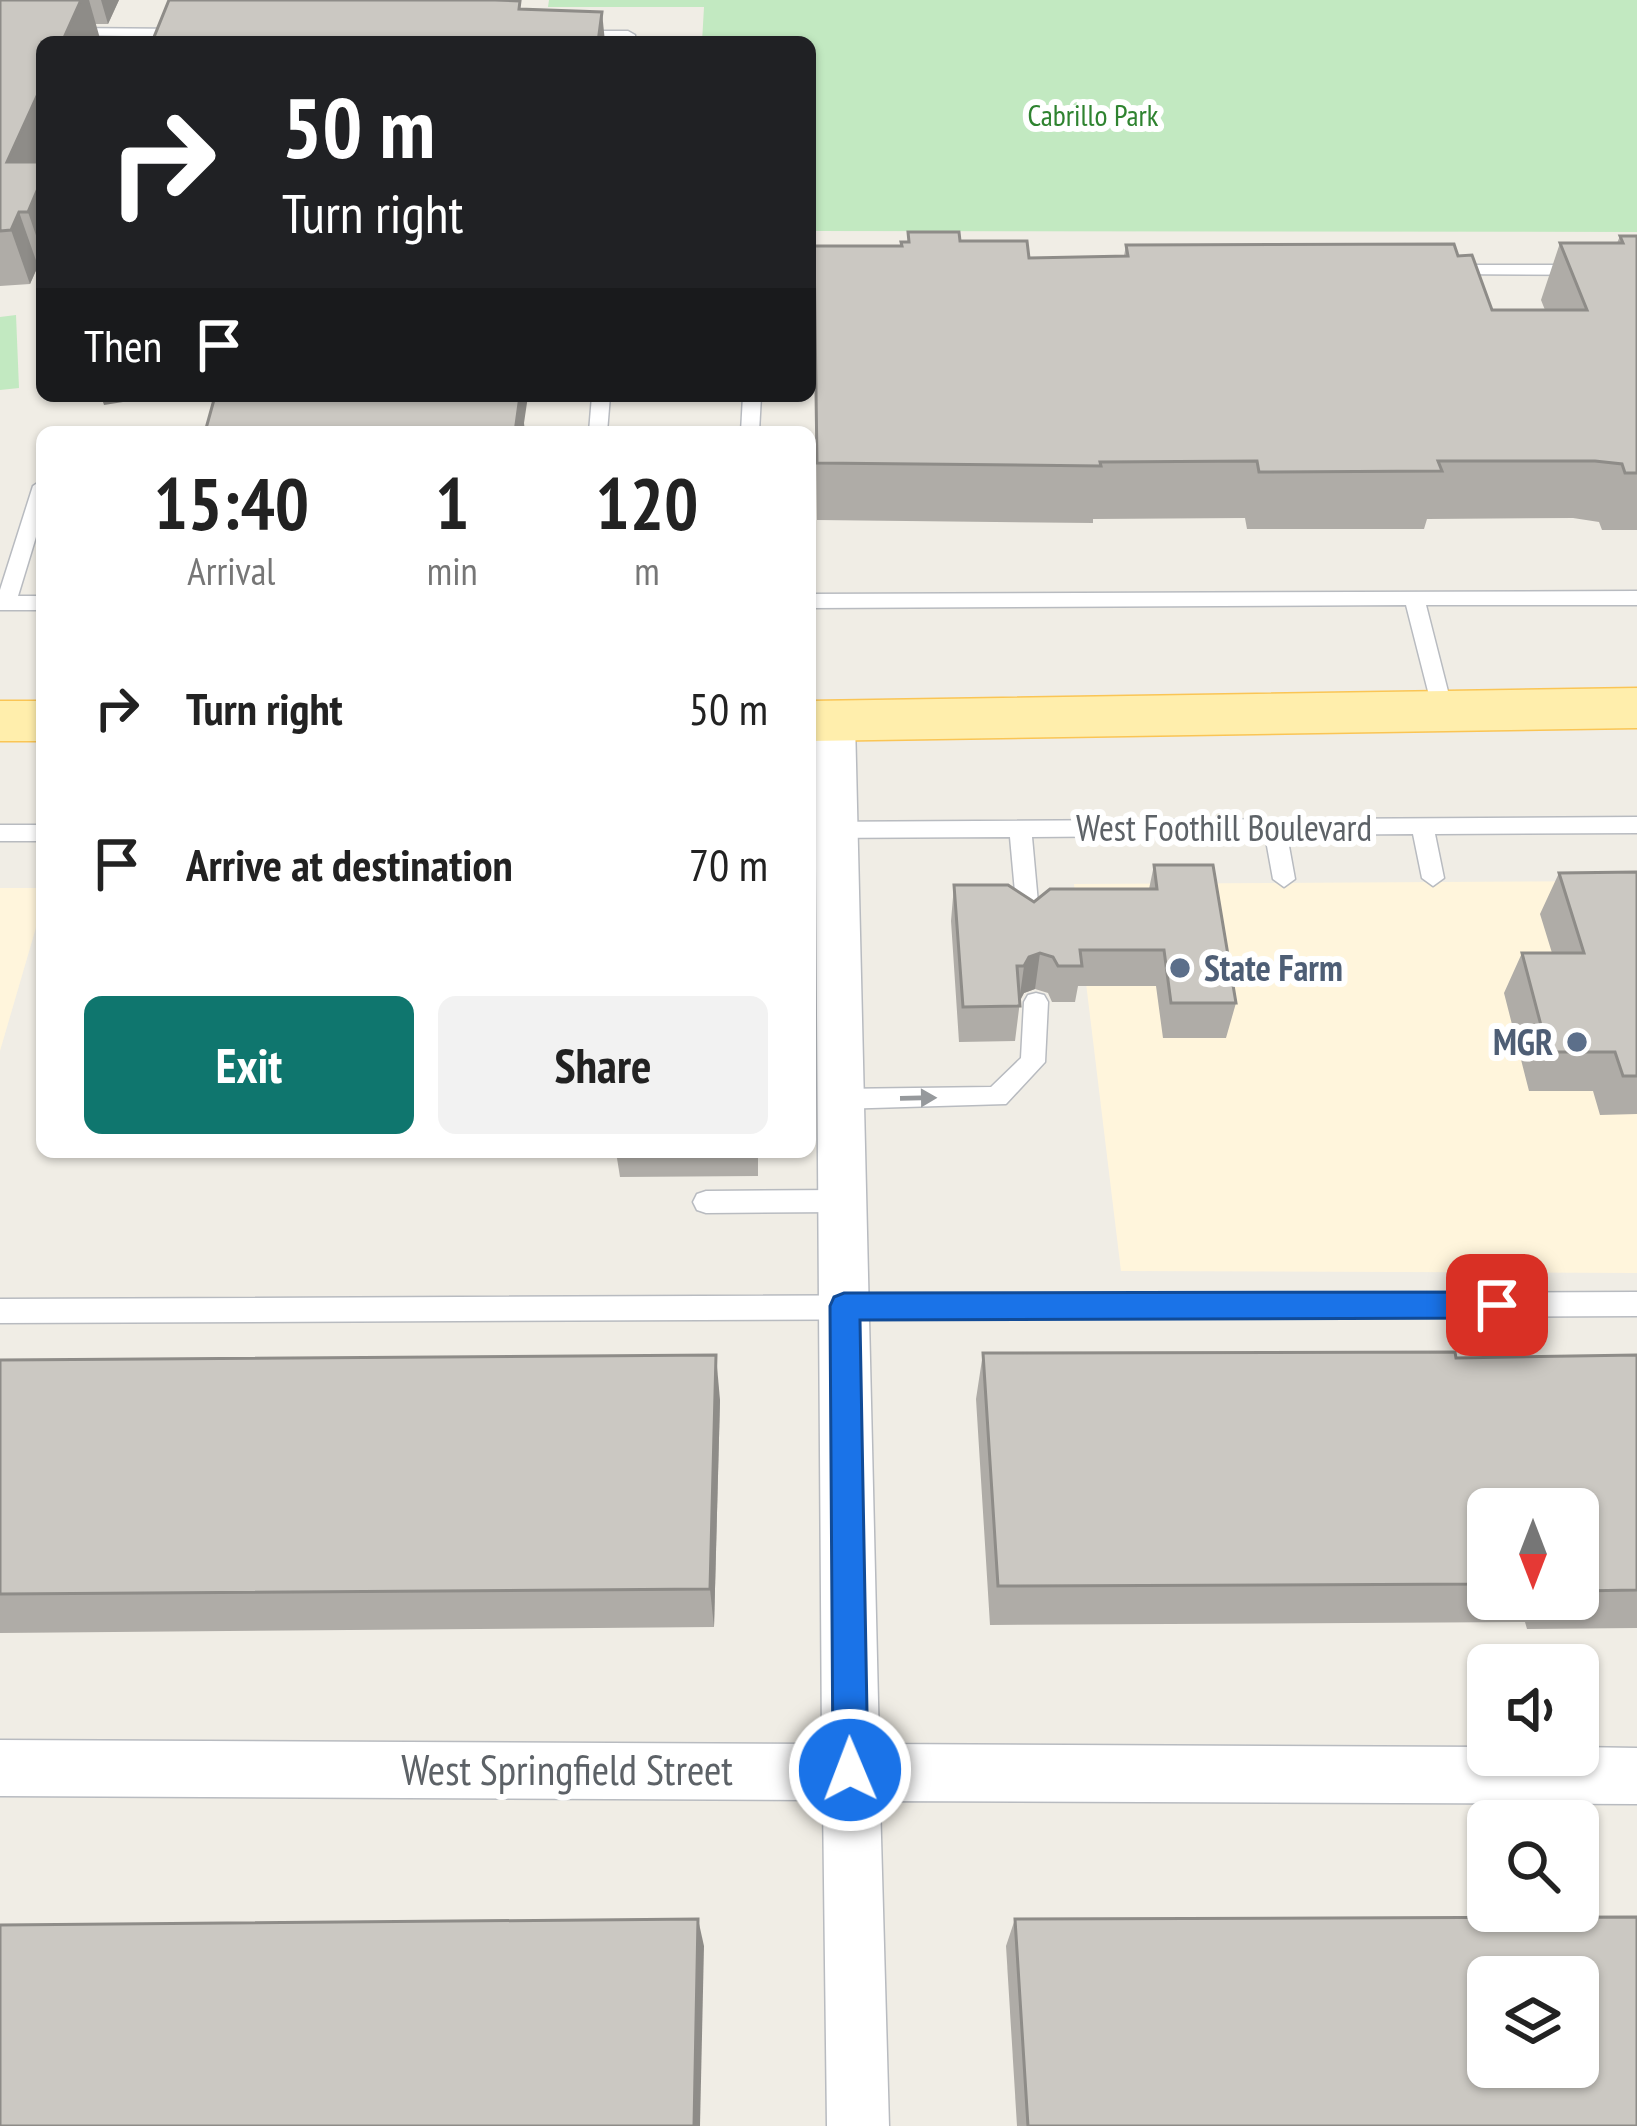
<!DOCTYPE html>
<html lang="en">
<head>
<meta charset="utf-8">
<style>
  :root { --surface:#fff; --page:#f2f2f2; --text:#222; --muted:#767676; --accent:#0f766e }
  body { margin:0; font-family:"PT Sans Narrow",sans-serif; background:var(--page); color:var(--text); height:100vh; display:flex; flex-direction:column; font-size:45px; white-space:nowrap }
  * { box-sizing:border-box; margin:0 }
  p { font-size:39px; color:var(--muted) }
  .icon { flex:none; width:66px; height:66px; fill:none; stroke:currentColor; stroke-width:2; stroke-linecap:round; stroke-linejoin:round }
  .map { position:relative; flex:1; overflow:hidden }
  .details { position:absolute; left:36px; top:426px; width:780px; height:732px; display:flex; flex-direction:column; background:var(--surface); border-radius:18px; box-shadow:0 3px 9px #0004 }
  .details>* { flex:none }
  .banner { position:absolute; left:36px; top:36px; width:780px; height:366px; border-radius:18px; box-shadow:0 3px 9px #0004; background:#202124; color:#fff; overflow:hidden }
  .needle { width:78px; rotate:180deg }
  .fabs { position:absolute; left:1467px; top:1488px; display:grid; gap:24px }
  .fabs a { display:grid; place-items:center; width:132px; height:132px; border-radius:18px; background:var(--surface); box-shadow:0 3px 9px #0004; font-size:60px }
  .pin { position:absolute; display:grid; place-items:center; width:102px; height:102px; color:#fff; margin:-51px; border-radius:24px; box-shadow:0 6px 18px #0006 }
  .me { position:absolute; width:132px; margin:-66px; rotate:359deg; stroke-linejoin:round; filter:drop-shadow(0 0 9px #0008) }
  .turn { display:flex; align-items:center; gap:42px; height:252px; padding:0 48px; font-size:54px }
  .turn .icon { width:156px; height:156px; stroke-width:2.5 }
  .turn b { display:block; font-size:84px; line-height:102px }
  .then { display:flex; align-items:center; height:114px; padding:0 48px; background:#0003; gap:24px; font-size:45px }
  .eta { display:flex; justify-content:space-evenly; align-items:center; height:204px; text-align:center }
  .eta b { font-size:72px; font-weight:800; line-height:84px }
  .button { display:flex; gap:24px; margin-top:auto; padding:24px 48px }
  .button a { flex:1; height:138px; border-radius:18px; background:var(--accent); color:#fff; font-size:48px; font-weight:800; line-height:138px; text-align:center }
  .button a+a { background:var(--page); color:var(--text) }
  ul { padding:0; list-style:none }
  li { display:flex; align-items:center; gap:36px; height:156px; padding:0 48px }
  li div { flex:1 }
  li b { display:block; font-size:45px }
  li em { font-style:normal }
  .map>svg:first-child { display:block }
  .commercial { fill:#fff5dc }
  .green { fill:#c2e9c1 }
  .lines { fill:none; stroke-linecap:round; stroke-linejoin:round }
  .lane-casing { stroke:#b8bbc0; stroke-width:3 }
  .street-casing { stroke:#b8bbc0; stroke-width:3 }
  .primary-casing { stroke:#fac555; stroke-width:3 }
  .lane { fill:#fff; fill-rule:evenodd }
  .street { fill:#fff; fill-rule:evenodd }
  .primary { fill:#ffeeac; fill-rule:evenodd }
  .wall { fill:#afaca7; fill-rule:evenodd }
  .shaded-wall { fill:#8e8c88 }
  .building { fill:#cbc8c2; stroke:#8e8c88; stroke-width:3; fill-rule:evenodd }
  .oneway { fill:#96999c }
  .route { fill:#1a73e8; stroke:#114b97; stroke-width:3 }
  .service-dot { fill:#5c6f8a; stroke:#fff; stroke-width:4.5 }
  .labels { text-anchor:middle; stroke-width:12; stroke-linejoin:round; paint-order:stroke }
  .far-park-label { font-size:30px; fill:#2f8330; stroke:#fff }
  .street-label { font-size:36px; fill:#5d6267; stroke:#fff }
  .service-label { font-size:36px; font-weight:bold; fill:#4e5e75; stroke:#fff; text-anchor:start }
  .near-street-label { font-size:42px; fill:#5d6267; stroke:#fff }
</style>
</head>
<body>
<div class="map">
<svg width="1637" height="2126" viewBox="0 0 1637 2126">
  <rect width="100%" height="100%" fill="#f0ede5"/>
  <g class="commercial">
    <polygon points="1637,881 1637,1273 1121,1271 1074,884"/>
    <polygon points="0,888 42,888 42,907 0,1051"/>
  </g>
  <g class="green">
    <polygon points="549,0 1637,0 1637,232 810,231 810,42 702,42 704,7 548,7"/>
    <polygon points="16,315 19,388 0,390 0,317"/>
  </g>
  <g class="lines">
    <defs>
      <g id="lane">
        <polygon points="67,28 189,29 196,33 189,37 62,35 60,32"/>
        <polygon points="571,31 628,31 635,35 635,42 566,38 564,35"/>
        <polygon points="1447,265 1637,265 1637,275 1441,274 1441,266"/>
        <polygon points="592,396 610,396 607,432 589,432"/>
        <polygon points="743,396 761,396 759,432 741,432"/>
        <polygon points="42,480 42,517 18,596 42,596 42,610 0,610 0,590 33,486"/>
        <polygon points="1637,591 1637,605 1426,605 1453,711 1443,718 1433,711 1406,605 810,608 810,594"/>
        <polygon points="1637,817 1637,833 1435,834 1444,878 1433,886 1422,878 1413,834 1287,835 1295,879 1284,887 1273,879 1265,835 1032,837 1040,925 1029,934 1018,925 1010,837 810,838 810,822"/>
        <rect x="0" y="825" width="42" height="16"/>
        <polygon points="1036,993 1044,995 1048,1002 1045,1062 1006,1104 838,1109 829,1106 826,1099 829,1092 838,1089 991,1087 1021,1058 1024,1002 1028,995"/>
        <polygon points="840,1190 849,1193 853,1201 849,1209 840,1212 706,1213 697,1210 693,1202 697,1194 706,1191"/>
        <polygon points="1637,1292 1637,1316 0,1323 0,1299"/>
      </g>
      <polygon id="street" points="835,707 849,711 855,721 879,1744 1488,1747 1488,1755 1578,1755 1578,1747 1637,1748 1637,1804 880,1801 889,2126 827,2126 823,1800 0,1796 0,1740 822,1744 815,721 821,711"/>
      <g id="primary">
        <polygon points="1637,688 1637,728 810,741 810,701"/>
        <rect x="0" y="701" width="42" height="40"/>
      </g>
    </defs>
    <use href="#lane" class="lane-casing"/>
    <use href="#street" class="street-casing"/>
    <use href="#primary" class="primary-casing"/>
    <use href="#lane" class="lane"/>
    <use href="#street" class="street"/>
    <use href="#primary" class="primary"/>
  </g>
  <g class="wall">
    <polygon points="0,0 119,0 108,24 96,24 42,42 42,266 38,266 30,284 0,286"/>
    <polygon points="1620,236 1637,236 1637,530 1602,530 1599,522 1573,518 1427,519 1424,529 1247,529 1245,518 1093,519 1093,523 817,520 814,303 901,246 960,241 1029,258 1124,256 1126,245 1458,256 1492,310 1545,310 1541,300 1560,243 1617,243"/>
    <polygon points="1154,865 1236,1003 1226,1038 1163,1038 1156,986 1078,986 1075,1002 1052,1002 1048,993 1035,989 1024,993 1020,1001 1015,1041 959,1042 951,921 954,885 1034,902 1149,889"/>
    <polygon points="1637,872 1637,1114 1600,1115 1593,1091 1529,1091 1504,993 1522,953 1552,953 1540,914 1559,873"/>
    <polygon points="616,1152 758,1152 758,1176 620,1177"/>
    <path d="M983,1353L1456,1358L1637,1355V1628L1527,1629L1525,1622L990,1625L976,1399ZM1488,1509H1578V1599H1488Z"/>
    <polygon points="0,1360 720,1400 714,1627 0,1633"/>
    <polygon points="1015,1919 1637,2126 1017,2126 1006,1946"/>
  </g>
  <g class="shaded-wall">
    <polygon points="81,0 89,0 101,42 62,42"/>
    <polygon points="101,0 119,0 108,24"/>
    <polygon points="602,12 605,42 598,42"/>
    <polygon points="42,85 42,178 7,162"/>
    <polygon points="42,179 42,253 28,212"/>
    <polygon points="19,212 38,266 30,284 11,230"/>
    <polygon points="101,396 161,396 104,405"/>
    <polygon points="513,396 528,396 524,423 525,432 515,432"/>
    <polygon points="1040,953 1035,989 1024,993 1019,1002 1024,966 1029,957"/>
    <polygon points="716,1355 720,1400 714,1627 710,1589"/>
    <polygon points="698,1919 704,1946 700,2126 694,2126"/>
  </g>
  <g class="building">
    <polygon points="0,0 81,0 62,42 42,42 42,85 7,162 42,162 42,179 28,212 19,212 11,230 0,231"/>
    <polygon points="169,0 495,0 520,1 519,9 602,12 598,42 152,42"/>
    <polygon points="908,232 959,232 960,241 1027,241 1029,258 1128,256 1126,245 1454,244 1458,256 1472,255 1492,310 1587,310 1560,243 1623,243 1620,236 1637,236 1637,473 1625,473 1622,464 1595,461 1438,461 1442,471 1259,472 1257,461 1100,462 1101,466 817,463 814,246 902,246 901,242 909,242"/>
    <polygon points="215,396 520,396 515,432 205,432"/>
    <polygon points="1154,865 1213,865 1236,1003 1171,1003 1164,950 1080,950 1082,966 1058,966 1053,957 1040,953 1029,957 1024,966 1017,966 1020,1006 963,1007 954,885 1008,885 1034,902 1050,889 1157,889"/>
    <polygon points="1637,872 1637,1076 1623,1076 1615,1052 1548,1052 1522,953 1584,953 1559,873"/>
    <polygon points="1455,1352 1456,1358 1637,1355 1637,1590 1578,1591 1578,1509 1488,1509 1488,1584 998,1586 983,1353"/>
    <polygon points="716,1355 710,1589 0,1594 0,1360"/>
    <path d="M1637,1917V2126H1028L1015,1919ZM1488,1977H1578V2067H1488Z"/>
    <polygon points="698,1919 694,2126 0,2126 0,1925"/>
  </g>
  <defs><path id="oneway-solid" d="M-6-.8H1V-3.2L6.5 0L1 3.2V.8H-6Z" transform="scale(3)"/></defs>
  <use class="oneway" href="#oneway-solid" transform="translate(918 1098) rotate(-1)"/>
  <polygon class="route" points="1497,1292 1508,1295 1512,1305 1508,1314 1497,1318 860,1320 868,1770 863,1782 850,1787 838,1782 833,1770 830,1306 834,1297 844,1293"/>
  <g class="service-dot">
    <circle cx="1180" cy="968" r="12"/>
    <circle cx="1577" cy="1042" r="12"/>
  </g>
  <g class="labels">
    <g class="far-park-label">
      <text x="1093" y="126">Cabrillo Park</text>
    </g>
    <g class="street-label">
      <text x="1224" y="841">West Foothill Boulevard</text>
    </g>
    <g class="service-label">
      <text x="1204" y="981">State Farm</text>
      <text x="1553" y="1055" text-anchor="end">MGR</text>
    </g>
    <g class="near-street-label">
      <text x="567" y="1785">West Springfield Street</text>
    </g>
  </g>
</svg>
<div class="fabs">
<a><svg class="needle" viewBox="-14 -14 28 28"><path d="M0-13l5 13h-10z" fill="#e53935"/><path d="M0 13l5-13h-10z" fill="#767676"/></svg></a>
<a><svg class="icon" aria-label="sound" viewBox="0 0 24 24"><path d="M4 9h4l5-4v14l-5-4H4zM17 9q2 3 0 6"/></svg></a>
<a><svg class="icon" aria-label="search" viewBox="0 0 24 24"><circle cx="10" cy="10" r="6"/><path d="M15 15l6 6"/></svg></a>
<a><svg class="icon" aria-label="layers" viewBox="0 0 24 24"><path d="M12 4l9 5-9 5-9-5zM3 14l9 5 9-5"/></svg></a>
</div>
<div class="pin" style="left:1497px;top:1305px;background:#d93025"><svg class="icon" aria-label="arrive" viewBox="0 0 24 24"><path d="M6 21V4h12l-3 4 3 4H6"/></svg></div>
<svg class="me" style="left:850px;top:1770px" viewBox="-20 -20 40 40"><circle r="17" fill="#1a73e8" stroke="#fff" stroke-width="3"/><path d="M0-11L8 9 0 5-8 9z" fill="#fff"/></svg>
<div class="banner">
<div class="turn"><svg class="icon" aria-label="right" viewBox="0 0 24 24"><path d="M7 20v-9h11M14 6l5 5-5 5"/></svg><div><b>50 m</b>Turn right</div></div>
<div class="then">Then<svg class="icon" aria-label="arrive" viewBox="0 0 24 24"><path d="M6 21V4h12l-3 4 3 4H6"/></svg></div>
</div>
<section class="details">
<div class="eta">
<div><b>15:40</b><p>Arrival</p></div>
<div><b>1</b><p>min</p></div>
<div><b>120</b><p>m</p></div>
</div>
<ul>
<li><svg class="icon" aria-label="right" viewBox="0 0 24 24"><path d="M7 20v-9h11M14 6l5 5-5 5"/></svg><div><b>Turn right</b></div><em>50 m</em></li>
<li><svg class="icon" aria-label="arrive" viewBox="0 0 24 24"><path d="M6 21V4h12l-3 4 3 4H6"/></svg><div><b>Arrive at destination</b></div><em>70 m</em></li>
</ul>
<div class="button"><a>Exit</a><a>Share</a></div>
</section>
</div>
</body>
</html>
